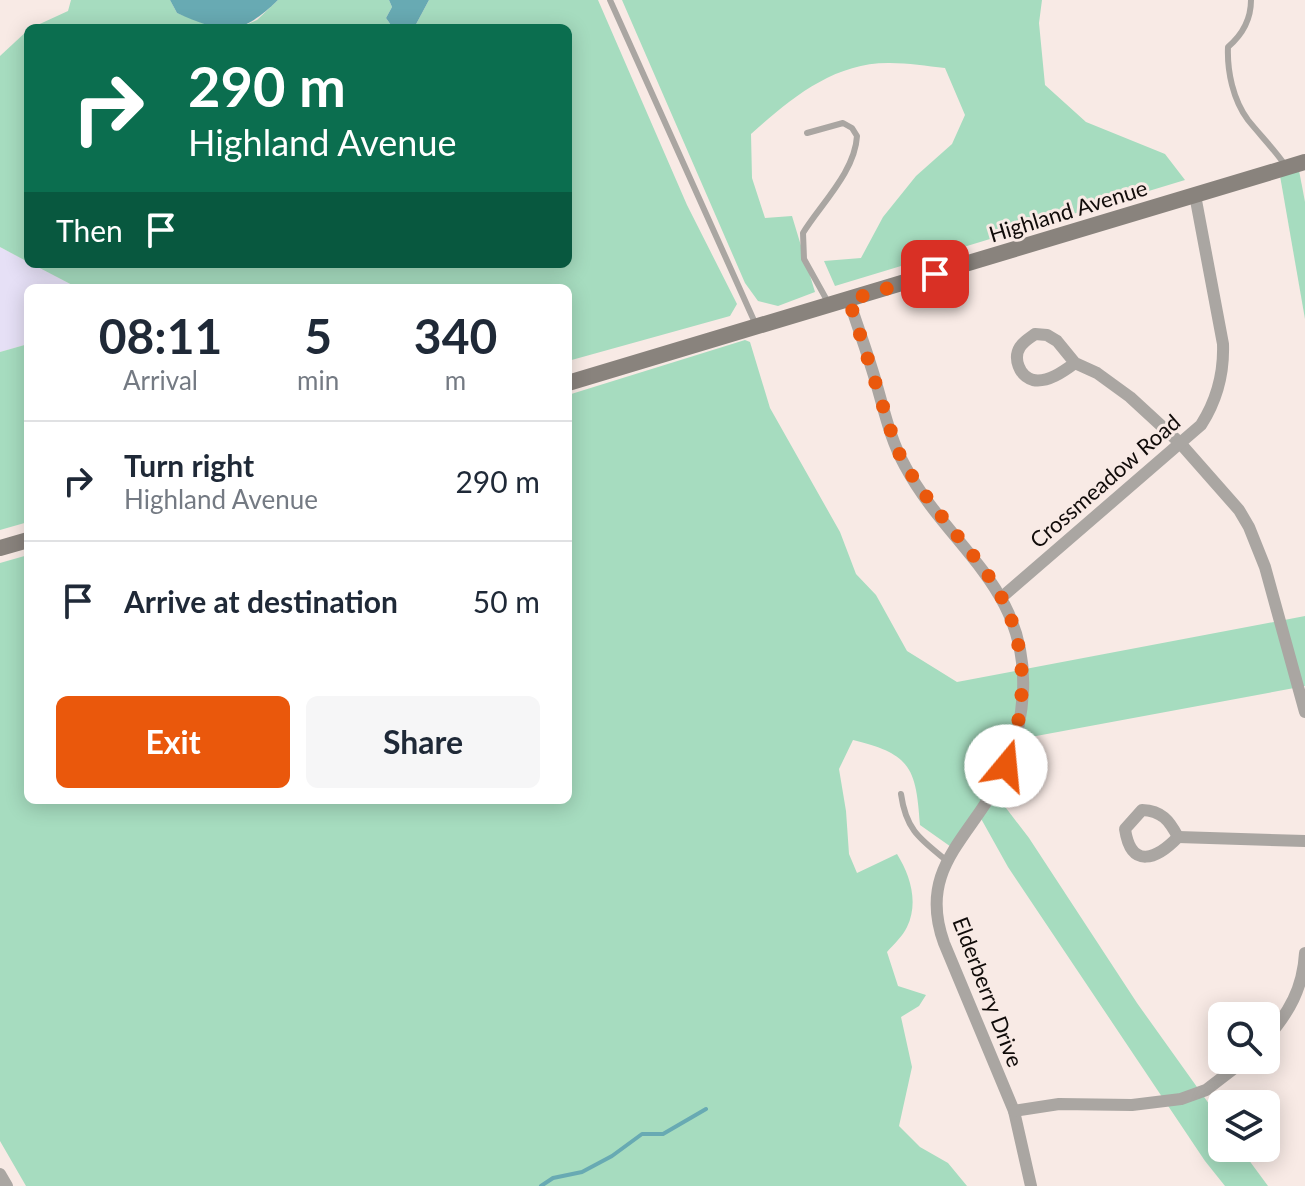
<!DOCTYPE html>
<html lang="en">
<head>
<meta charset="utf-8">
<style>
  :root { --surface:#fff; --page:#f6f6f7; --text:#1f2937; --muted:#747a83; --line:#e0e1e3; --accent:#ea580c }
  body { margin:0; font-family:Lato,sans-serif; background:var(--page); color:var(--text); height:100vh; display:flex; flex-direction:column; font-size:30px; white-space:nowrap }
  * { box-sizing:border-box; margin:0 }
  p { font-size:26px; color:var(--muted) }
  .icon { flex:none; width:44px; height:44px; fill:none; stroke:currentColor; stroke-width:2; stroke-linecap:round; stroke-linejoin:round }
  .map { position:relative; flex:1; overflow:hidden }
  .drawer { position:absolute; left:24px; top:284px; width:548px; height:520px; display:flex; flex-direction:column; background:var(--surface); border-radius:12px; box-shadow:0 4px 20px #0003 }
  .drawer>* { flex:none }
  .top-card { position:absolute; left:24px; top:24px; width:548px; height:244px; border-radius:12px; box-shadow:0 4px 20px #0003; background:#0b6e4f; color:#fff; overflow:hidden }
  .tools { position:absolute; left:1208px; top:1002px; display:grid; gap:16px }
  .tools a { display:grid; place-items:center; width:72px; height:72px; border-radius:12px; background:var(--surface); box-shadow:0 4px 20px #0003; font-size:40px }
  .pin { position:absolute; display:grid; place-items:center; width:68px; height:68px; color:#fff; margin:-34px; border-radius:16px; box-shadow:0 4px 12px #0006 }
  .me { position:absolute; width:88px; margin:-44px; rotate:17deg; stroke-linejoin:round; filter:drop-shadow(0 0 6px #0008) }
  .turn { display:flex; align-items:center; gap:28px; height:168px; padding:0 32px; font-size:36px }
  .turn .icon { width:104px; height:104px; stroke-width:2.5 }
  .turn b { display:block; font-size:56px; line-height:68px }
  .then { display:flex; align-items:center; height:76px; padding:0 32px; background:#0003; gap:16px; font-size:30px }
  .eta { display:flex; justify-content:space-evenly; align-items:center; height:136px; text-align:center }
  .eta b { font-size:48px; font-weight:700; line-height:56px }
  .button { display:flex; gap:16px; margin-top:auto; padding:16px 32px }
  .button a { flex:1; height:92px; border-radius:12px; background:var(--accent); color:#fff; font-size:32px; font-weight:700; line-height:92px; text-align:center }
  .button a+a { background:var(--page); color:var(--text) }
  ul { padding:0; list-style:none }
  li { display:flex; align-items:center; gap:24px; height:120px; padding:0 32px; border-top:2px solid var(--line) }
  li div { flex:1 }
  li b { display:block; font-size:30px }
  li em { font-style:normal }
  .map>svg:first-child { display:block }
  .industrial { fill:#e6e0f6 }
  .green { fill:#a6dcbf }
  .water { fill:#68aab3 }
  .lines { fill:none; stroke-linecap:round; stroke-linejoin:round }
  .stream { stroke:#68aab3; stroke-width:4 }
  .lane { stroke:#aaa6a2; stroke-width:6 }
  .street { stroke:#aaa6a2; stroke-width:12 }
  .secondary { stroke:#89837d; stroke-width:16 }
  .route { stroke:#ea580c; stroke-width:14; stroke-dasharray:0 25.2 }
  .labels { text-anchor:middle; stroke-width:6; stroke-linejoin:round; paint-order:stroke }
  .street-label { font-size:22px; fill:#100b09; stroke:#f8eae5 }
</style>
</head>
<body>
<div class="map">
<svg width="1305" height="1186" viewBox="0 0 1305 1186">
  <rect width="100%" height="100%" fill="#f8eae5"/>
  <polygon class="industrial" points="0,247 78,288 28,288 28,344 0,352"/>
  <g class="green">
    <polygon points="71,0 170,0 177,13 216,28 31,28 68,11"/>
    <polygon points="278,0 389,0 392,7 386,18 393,28 238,28 257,20"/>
    <polygon points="429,0 598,0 687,205 737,304 730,316 568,361 568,288 78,288 32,264 448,264 456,267 489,264 568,264 568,28 414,28"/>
    <path d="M622,0H1042L1039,23L1045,85L1086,122L1165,154L1185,180L835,286L824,261L861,258L883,217L916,176L952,144L965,115L945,68C927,66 908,63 890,63C834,62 790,99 751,134L752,178L765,218L792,216L815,292L778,306L758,301L745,283Z"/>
    <polygon points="28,30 28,262 0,247 0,56"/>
    <polygon points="1298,165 1305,202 1305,319 1279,170"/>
    <path d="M745,340L750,342L770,408L840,532L856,574L876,595L907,651L957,682L1305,616V686L1015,740L993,791L1029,838L1137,1003L1222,1122V1148H1240L1268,1186H1225L1205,1161L1008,867L979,815L954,849L920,825C916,768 911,754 853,740L839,769L846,811L849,854L857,873L897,854C910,875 919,902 907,927C903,936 893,945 887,952L898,986L926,995L919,1006L901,1017L912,1067L899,1126L920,1147L948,1163L967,1186H26L0,1141V563L28,555V800H568V395Z"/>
    <polygon points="28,344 28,522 0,530 0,352"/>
  </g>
  <g class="water">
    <path d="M170,0H278C240,37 224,34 177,13Z"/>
    <polygon points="389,0 429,0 414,28 393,28 386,18 392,7"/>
  </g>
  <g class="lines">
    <polyline class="stream" points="541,1186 553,1178 582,1172 612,1156 642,1134 663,1134 706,1109"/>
    <g class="lane">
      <polyline points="610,0 756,325"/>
      <path d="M1251,0C1251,19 1242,35 1228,47C1227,71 1233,100 1248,120C1260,135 1274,149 1285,165"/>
      <path d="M807,133L843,123L852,128L857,136C855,172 820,205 803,233L804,259L829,304"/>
      <path d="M901,794C906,830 920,839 946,860"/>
    </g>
    <g class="street">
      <path d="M849,300C858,328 869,357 877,386C885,414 891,441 905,466C948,547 1028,586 1023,692C1021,726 1011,761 994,790C962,844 919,874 944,943L1014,1111L1031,1186"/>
      <path d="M1075,363C1064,371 1048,383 1033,380C1019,376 1013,358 1020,347C1024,341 1030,338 1035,334L1047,335L1057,341L1075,363L1097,373L1130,397L1180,443L1239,510L1249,527L1265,567L1305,712"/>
      <path d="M1002,597L1201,425C1217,400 1224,373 1223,344L1195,195"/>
      <path d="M1142,810C1162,811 1169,820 1178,837C1157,859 1131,870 1125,829Z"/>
      <polyline points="1178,837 1305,841"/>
      <path d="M1266,1039C1289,1013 1303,988 1305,953"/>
      <polyline points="1014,1111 1059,1104 1132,1105 1181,1099 1206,1090 1245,1060"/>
      <polyline points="0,1174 7,1186"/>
    </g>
    <g class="secondary">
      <polyline points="568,383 1305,162"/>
      <polyline points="0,548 28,540"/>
    </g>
  </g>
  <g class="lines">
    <path class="route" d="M935,274L849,300L896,447C918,493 952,527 982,567C1029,628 1031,696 1006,766"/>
  </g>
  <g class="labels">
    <g class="street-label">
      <text transform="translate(1068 211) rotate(-17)" y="8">Highland Avenue</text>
      <text transform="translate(1105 481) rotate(-41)" y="8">Crossmeadow Road</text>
      <text transform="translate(988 992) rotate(69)" y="8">Elderberry Drive</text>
    </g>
  </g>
</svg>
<div class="tools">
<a><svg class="icon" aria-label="search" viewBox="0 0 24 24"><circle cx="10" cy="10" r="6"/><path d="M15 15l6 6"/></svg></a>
<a><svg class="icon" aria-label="layers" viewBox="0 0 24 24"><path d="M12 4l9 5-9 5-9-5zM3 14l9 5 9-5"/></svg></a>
</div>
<div class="pin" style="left:935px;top:274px;background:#d93025"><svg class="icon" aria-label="arrive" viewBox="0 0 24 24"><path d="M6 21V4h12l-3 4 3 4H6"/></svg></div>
<svg class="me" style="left:1006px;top:766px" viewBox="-20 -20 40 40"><circle r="19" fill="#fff"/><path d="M0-13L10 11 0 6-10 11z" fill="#ea580c"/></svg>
<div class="top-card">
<div class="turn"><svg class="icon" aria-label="right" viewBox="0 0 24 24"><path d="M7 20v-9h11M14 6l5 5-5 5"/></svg><div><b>290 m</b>Highland Avenue</div></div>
<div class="then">Then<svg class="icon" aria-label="arrive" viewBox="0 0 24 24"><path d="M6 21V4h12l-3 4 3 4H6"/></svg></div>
</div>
<section class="drawer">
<div class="eta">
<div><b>08:11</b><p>Arrival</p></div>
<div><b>5</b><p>min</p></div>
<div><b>340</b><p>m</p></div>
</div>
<ul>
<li><svg class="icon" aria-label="right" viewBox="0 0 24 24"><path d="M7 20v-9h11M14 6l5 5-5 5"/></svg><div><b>Turn right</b><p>Highland Avenue</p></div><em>290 m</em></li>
<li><svg class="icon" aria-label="arrive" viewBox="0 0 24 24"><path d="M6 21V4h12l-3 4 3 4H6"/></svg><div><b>Arrive at destination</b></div><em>50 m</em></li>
</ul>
<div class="button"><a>Exit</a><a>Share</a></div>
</section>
</div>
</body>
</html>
